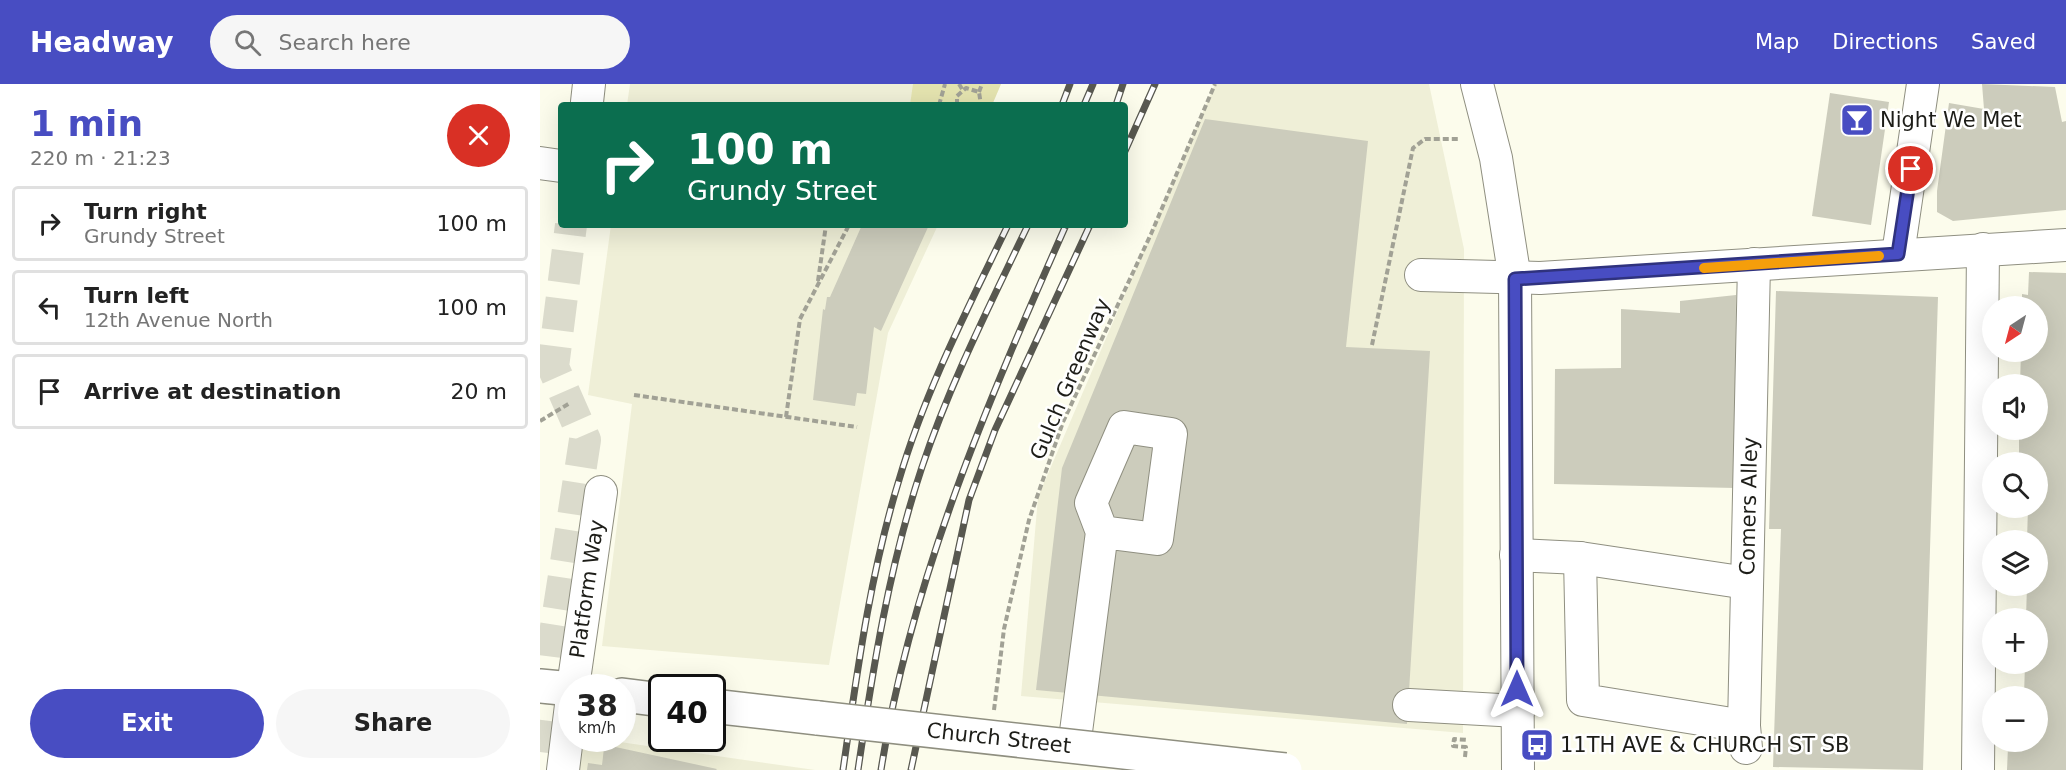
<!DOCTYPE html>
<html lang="en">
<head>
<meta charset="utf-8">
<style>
  :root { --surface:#fff; --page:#f6f6f6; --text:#222; --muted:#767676; --line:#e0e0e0; --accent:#484dc2 }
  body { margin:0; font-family:"DejaVu Sans",sans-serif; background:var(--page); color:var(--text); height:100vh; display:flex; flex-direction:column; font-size:22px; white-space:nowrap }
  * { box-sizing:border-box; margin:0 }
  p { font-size:20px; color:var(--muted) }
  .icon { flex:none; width:33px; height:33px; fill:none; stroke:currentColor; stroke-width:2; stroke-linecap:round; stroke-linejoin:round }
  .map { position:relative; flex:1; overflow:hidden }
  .drawer { display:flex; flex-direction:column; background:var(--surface); width:540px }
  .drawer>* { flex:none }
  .top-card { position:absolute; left:18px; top:18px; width:570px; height:126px; border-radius:6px; box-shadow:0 6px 24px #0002; background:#0b6e4f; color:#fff; overflow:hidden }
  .needle { width:39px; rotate:216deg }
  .fabs { position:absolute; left:1442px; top:212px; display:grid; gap:12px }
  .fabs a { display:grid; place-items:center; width:66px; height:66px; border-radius:50%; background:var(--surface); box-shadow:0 6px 24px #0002; font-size:30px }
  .speed { position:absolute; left:18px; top:590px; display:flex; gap:12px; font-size:30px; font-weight:700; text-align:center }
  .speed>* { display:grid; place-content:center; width:78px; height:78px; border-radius:50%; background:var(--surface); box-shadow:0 6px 24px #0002; line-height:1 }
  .speed small { font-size:15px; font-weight:400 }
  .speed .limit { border:3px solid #111; border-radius:9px; background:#fff; color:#111 }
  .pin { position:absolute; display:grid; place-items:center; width:51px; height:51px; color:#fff; margin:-26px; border:3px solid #fff; border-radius:50%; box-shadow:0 2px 6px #0007 }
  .me { position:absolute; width:66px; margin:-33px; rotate:0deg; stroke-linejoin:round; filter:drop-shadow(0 0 4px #0008) }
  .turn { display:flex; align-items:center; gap:21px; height:126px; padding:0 30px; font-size:27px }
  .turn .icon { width:78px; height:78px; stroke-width:2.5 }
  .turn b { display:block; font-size:42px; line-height:51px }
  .round { display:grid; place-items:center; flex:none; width:63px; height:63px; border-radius:32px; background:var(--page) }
  .head { display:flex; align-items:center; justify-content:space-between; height:102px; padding:0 30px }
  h1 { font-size:36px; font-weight:700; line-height:45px; color:var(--accent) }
  .cta { display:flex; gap:12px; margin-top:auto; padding:12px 30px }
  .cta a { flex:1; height:69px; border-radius:36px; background:var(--accent); color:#fff; font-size:24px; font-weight:700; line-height:69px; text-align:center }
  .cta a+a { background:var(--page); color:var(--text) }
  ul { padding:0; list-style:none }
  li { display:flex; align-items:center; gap:18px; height:75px; margin:0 12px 9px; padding:0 18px; border:3px solid var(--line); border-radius:6px }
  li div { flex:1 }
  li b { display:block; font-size:22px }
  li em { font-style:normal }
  header { display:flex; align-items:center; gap:36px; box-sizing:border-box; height:84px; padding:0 30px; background:var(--accent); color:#fff }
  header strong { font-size:28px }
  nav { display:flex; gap:33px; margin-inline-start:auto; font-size:21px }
  .search { width:420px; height:54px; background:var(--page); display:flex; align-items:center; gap:15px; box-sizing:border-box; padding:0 21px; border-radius:33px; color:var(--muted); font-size:22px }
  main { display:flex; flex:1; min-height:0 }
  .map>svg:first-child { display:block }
  .built { fill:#efefd7 }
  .green { fill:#e4e3af }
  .building { fill:#ccccbc }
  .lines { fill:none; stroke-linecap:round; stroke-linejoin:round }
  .minor-tunnel { stroke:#dbdbcc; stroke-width:32; stroke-dasharray:32 16; stroke-linecap:butt }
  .minor-casing { stroke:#8f8f80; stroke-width:34 }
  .major-casing { stroke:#8f8f80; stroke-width:36 }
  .path { stroke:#a1a195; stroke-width:4; stroke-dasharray:6 3; stroke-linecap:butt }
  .minor { stroke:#fff; stroke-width:32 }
  .major { stroke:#fff; stroke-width:33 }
  .rail-casing { stroke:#585850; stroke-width:7 }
  .rail { stroke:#fff; stroke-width:4.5; stroke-dasharray:14; stroke-linecap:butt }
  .major-bridge-casing { stroke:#8f8f80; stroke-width:36; stroke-linecap:butt }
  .major-bridge { stroke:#fff; stroke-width:33 }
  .route-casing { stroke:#2f327e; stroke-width:15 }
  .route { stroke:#484dc2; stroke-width:10 }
  .slow { stroke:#f59e0b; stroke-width:10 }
  .labels { text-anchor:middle; stroke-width:5; stroke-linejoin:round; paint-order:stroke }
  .poi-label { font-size:21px; fill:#1d1d18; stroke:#fff; text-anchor:start }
  .street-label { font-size:21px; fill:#1d1d18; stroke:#fff }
</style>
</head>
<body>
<header>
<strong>Headway</strong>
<div class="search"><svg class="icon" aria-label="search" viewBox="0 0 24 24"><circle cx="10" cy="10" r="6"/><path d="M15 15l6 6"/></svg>Search here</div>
<nav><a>Map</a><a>Directions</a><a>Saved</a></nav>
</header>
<main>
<section class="drawer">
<div class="head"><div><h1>1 min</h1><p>220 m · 21:23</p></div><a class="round" style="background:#d93025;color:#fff"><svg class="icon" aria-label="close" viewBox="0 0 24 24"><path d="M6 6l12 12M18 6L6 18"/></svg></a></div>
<ul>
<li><svg class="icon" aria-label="right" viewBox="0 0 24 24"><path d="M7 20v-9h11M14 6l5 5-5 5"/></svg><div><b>Turn right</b><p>Grundy Street</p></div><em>100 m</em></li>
<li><svg class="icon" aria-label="left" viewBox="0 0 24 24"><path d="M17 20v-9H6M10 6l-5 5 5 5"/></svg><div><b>Turn left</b><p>12th Avenue North</p></div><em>100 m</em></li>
<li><svg class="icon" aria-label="arrive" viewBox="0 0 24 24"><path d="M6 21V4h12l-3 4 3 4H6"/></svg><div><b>Arrive at destination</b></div><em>20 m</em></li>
</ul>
<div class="cta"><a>Exit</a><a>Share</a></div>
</section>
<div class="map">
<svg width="1526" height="686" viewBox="0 0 1526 686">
  <rect width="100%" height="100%" fill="#fcfcec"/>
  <g class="built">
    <polygon points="90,0 461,0 452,21 87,21"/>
    <polygon points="675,0 889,0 924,165 923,649 481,612 498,413"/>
    <polygon points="71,141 398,141 348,249 289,581 62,562 92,320 48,311"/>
    <polygon points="35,654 52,654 275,686 29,686"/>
  </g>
  <polygon class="green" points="373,0 461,0 452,21 370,21"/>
  <g class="building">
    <polygon points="1442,0 1515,3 1522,38 1526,37 1526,126 1413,137 1397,128 1397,107 1409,19 1444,25"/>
    <polygon points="1290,9 1349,18 1331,141 1272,132"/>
    <polygon points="665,35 828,57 806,263 890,267 867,640 496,606 522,384"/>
    <polygon points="322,141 389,141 341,247 334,243 326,310 317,309 315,322 273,316 283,225 285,226 287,213 290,213"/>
    <polygon points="1489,188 1526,189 1526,686 1467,686 1468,663 1478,663 1478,657 1497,657 1497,612 1484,612 1485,579 1497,579 1497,534 1486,534 1487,501 1497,501 1497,456 1487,456 1488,423 1497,423 1497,378 1479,378 1479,345 1497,345 1497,300 1480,300 1481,267 1497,267 1497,222 1482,222 1482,210 1488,211"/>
    <polygon points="1236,207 1398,213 1383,686 1233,683 1241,445 1229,445"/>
    <polygon points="1196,211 1195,404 1014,400 1015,285 1081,284 1081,225 1140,229 1140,217"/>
    <polygon points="57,659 177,685 176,686 47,686 48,679 62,681 64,664 56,663"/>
  </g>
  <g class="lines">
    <polyline class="minor-tunnel" points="0,668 16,543 45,356 13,283 31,141"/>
    <defs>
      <g id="minor">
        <polyline points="937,0 956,74 975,195 978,686"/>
        <polyline points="47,18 49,0"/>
        <polyline points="0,79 21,82"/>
        <polyline points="1358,170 1383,0"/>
        <polyline points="881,191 1000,194 1526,161"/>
        <polyline points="976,471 1040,474 1207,499"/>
        <polyline points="1040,474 1043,616 1204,642"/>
        <path id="s1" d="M33,603L61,408"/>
        <polyline points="869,621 978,627"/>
        <polyline points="534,663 562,448 617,455 631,350 584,343 551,419 562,448"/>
        <path id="s2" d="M1206,664L1204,642L1214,180"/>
        <polyline points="23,686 32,613"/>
        <polyline points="1438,686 1443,165"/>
      </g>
      <g id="major">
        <polyline points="0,602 32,605"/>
        <polyline points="82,611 122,616"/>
        <polyline points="172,622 278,634"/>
      </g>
    </defs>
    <use href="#minor" class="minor-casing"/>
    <use href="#major" class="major-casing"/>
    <g class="path">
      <polyline points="419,0 422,5"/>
      <polyline points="439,8 442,0"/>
      <polyline points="399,21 405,0"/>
      <polyline points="417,21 417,12 426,4 439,8 441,21"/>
      <polyline points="278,197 286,141"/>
      <polyline points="832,261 873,64 885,55 918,55"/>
      <polyline points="94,311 317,343"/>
      <polyline points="246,333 260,235 309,141"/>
      <polyline points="0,337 30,319"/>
      <polyline points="454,626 464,545 489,436 523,338 611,150 675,0"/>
      <polyline points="925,673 926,663 913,662 914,655 928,656"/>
    </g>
    <use href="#minor" class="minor"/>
    <use href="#major" class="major"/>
    <defs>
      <g id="rail">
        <polyline points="522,21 530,0"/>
        <polyline points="544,21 553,0"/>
        <polyline points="576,21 583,0"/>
        <polyline points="585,67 615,0"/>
        <path d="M303,686C317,589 330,490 359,396C385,307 428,224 468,141"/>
        <path d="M318,686C333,584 349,482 382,383C410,299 450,221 488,141"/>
        <path d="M341,686C371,495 448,317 526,141"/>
        <polyline points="371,686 429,416 455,346 550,141"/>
      </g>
    </defs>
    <use href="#rail" class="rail-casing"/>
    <use href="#rail" class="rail"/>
    <defs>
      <g id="major-bridge">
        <path id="s3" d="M278,634L745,686"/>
      </g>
    </defs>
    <use href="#major-bridge" class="major-bridge-casing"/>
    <use href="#major-bridge" class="major-bridge"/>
  </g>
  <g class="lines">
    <defs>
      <polyline id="route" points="977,605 975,195 1358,170 1371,85"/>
    </defs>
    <use href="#route" class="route-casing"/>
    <use href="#route" class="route"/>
    <polyline class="slow" points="1164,184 1339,172"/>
  </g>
  <defs>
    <symbol id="bar-square" viewBox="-11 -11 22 22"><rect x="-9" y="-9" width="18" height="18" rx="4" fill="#484dc2" stroke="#fff"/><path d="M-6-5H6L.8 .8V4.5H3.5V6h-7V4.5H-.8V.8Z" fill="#fff"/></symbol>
    <symbol id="bus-square" viewBox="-11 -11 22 22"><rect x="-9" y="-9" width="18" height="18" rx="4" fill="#484dc2" stroke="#fff"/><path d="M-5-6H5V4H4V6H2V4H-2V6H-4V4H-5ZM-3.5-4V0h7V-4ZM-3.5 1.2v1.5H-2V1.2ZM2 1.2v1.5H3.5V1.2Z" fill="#fff"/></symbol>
  </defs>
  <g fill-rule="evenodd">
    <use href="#bar-square" x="1298" y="17" width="38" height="38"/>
    <use href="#bus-square" x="978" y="642" width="38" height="38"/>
  </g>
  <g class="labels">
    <g class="poi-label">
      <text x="1340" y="43">Night We Met</text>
      <text x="1020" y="668">11TH AVE &amp; CHURCH ST SB</text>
    </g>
    <g class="street-label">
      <text transform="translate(530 295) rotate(-67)" y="7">Gulch Greenway</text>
      <text dy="7" stroke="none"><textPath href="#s2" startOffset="242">Comers Alley</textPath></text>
      <text dy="7" stroke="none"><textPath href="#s1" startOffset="99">Platform Way</textPath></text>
      <text dy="7" stroke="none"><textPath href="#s3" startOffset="182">Church Street</textPath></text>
    </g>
  </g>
</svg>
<div class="fabs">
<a><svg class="needle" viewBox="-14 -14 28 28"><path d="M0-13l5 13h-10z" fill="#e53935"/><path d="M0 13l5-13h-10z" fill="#767676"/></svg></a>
<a><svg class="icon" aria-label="sound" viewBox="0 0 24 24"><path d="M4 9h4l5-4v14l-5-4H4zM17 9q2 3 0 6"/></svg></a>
<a><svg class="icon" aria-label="search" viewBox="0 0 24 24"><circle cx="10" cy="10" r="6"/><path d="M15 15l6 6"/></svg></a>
<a><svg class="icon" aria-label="layers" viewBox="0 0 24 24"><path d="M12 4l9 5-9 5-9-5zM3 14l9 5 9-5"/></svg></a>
<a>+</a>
<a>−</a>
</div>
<div class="speed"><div>38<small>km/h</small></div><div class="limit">40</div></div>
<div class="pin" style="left:1371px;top:85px;background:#d93025"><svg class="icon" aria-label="arrive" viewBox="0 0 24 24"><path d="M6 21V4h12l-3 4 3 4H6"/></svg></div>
<svg class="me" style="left:977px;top:605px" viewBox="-20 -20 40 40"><path d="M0-17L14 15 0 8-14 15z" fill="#484dc2" stroke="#fff" stroke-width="4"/></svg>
<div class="top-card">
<div class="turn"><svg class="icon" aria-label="right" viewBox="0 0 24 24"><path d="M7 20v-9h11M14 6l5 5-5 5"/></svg><div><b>100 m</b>Grundy Street</div></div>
</div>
</div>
</main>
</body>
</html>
